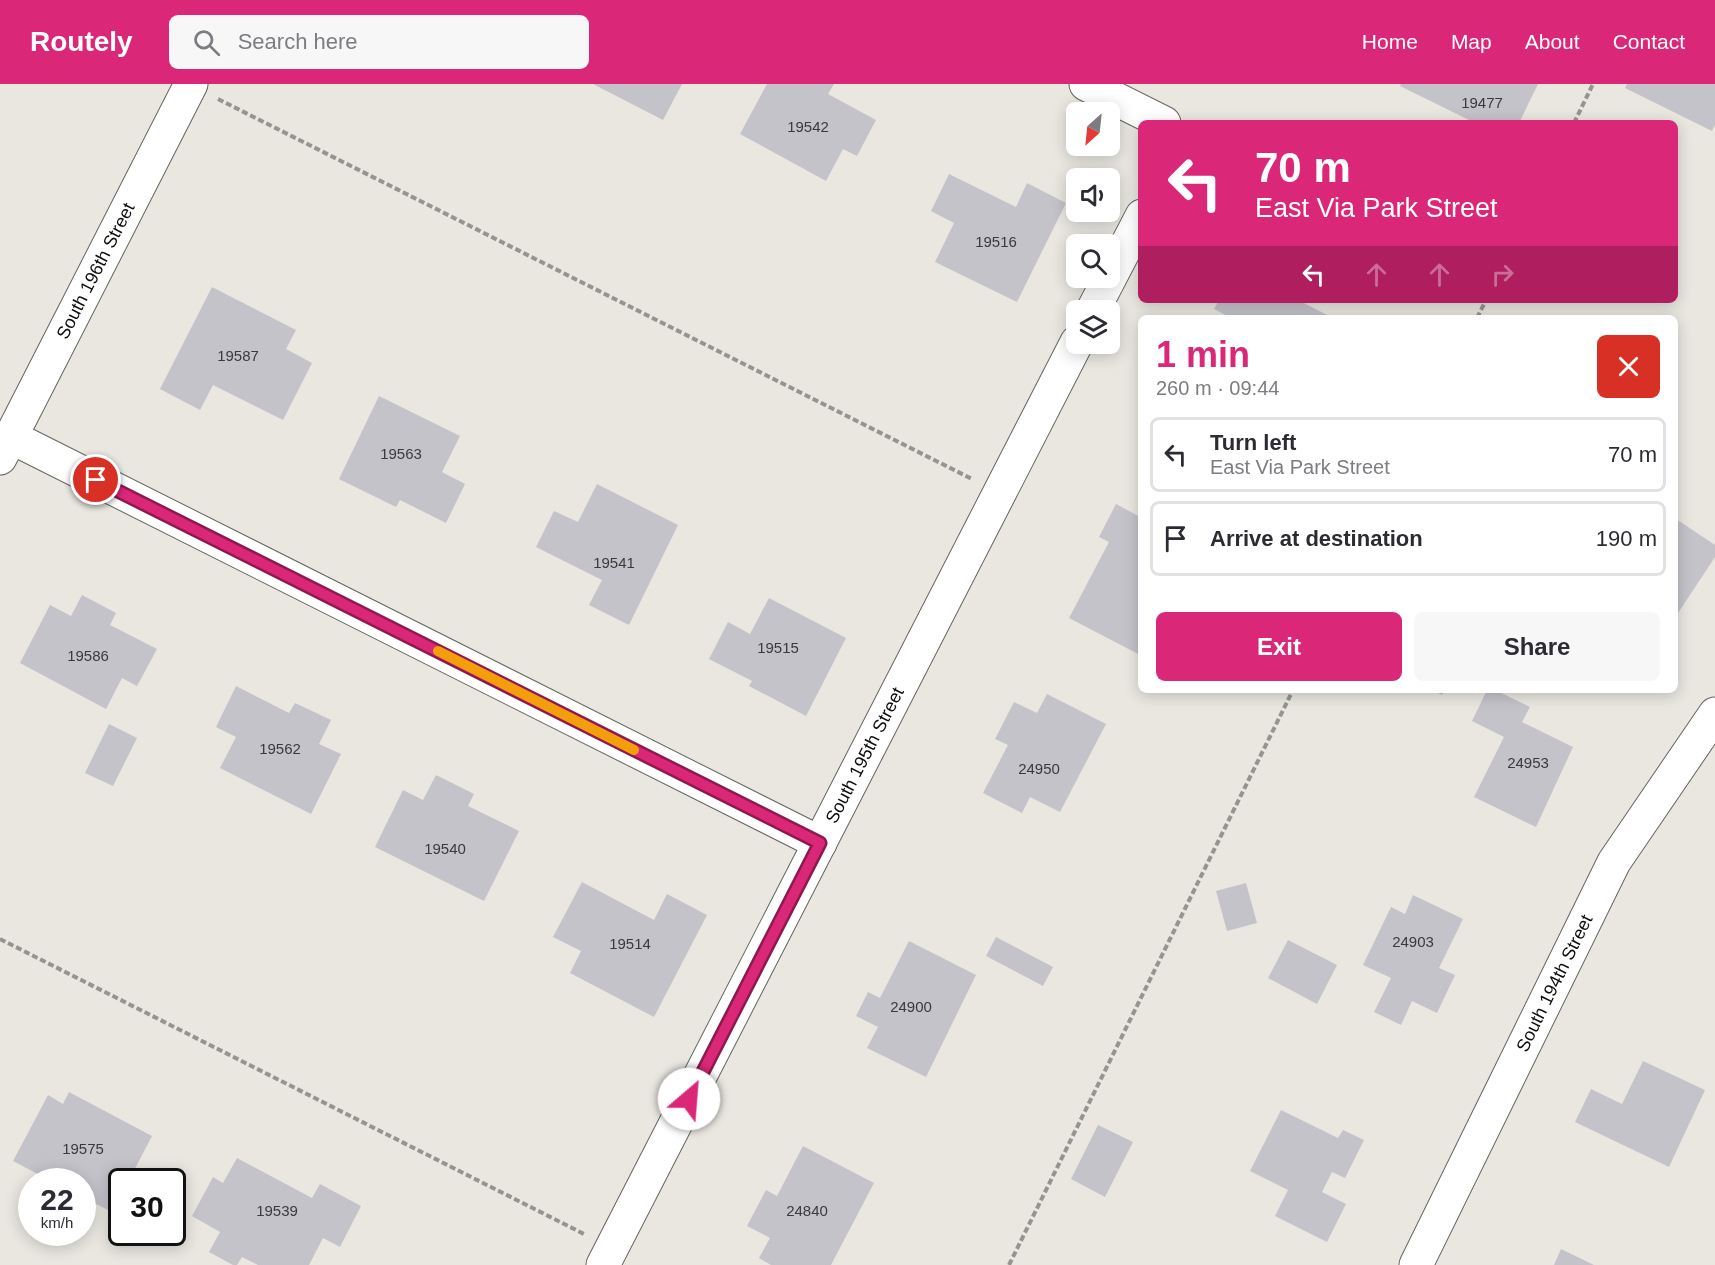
<!DOCTYPE html>
<html lang="en">
<head>
<meta charset="utf-8">
<style>
  :root { --surface:#fff; --page:#f7f7f7; --text:#2b2b33; --muted:#7c7c81; --line:#e1e1e2; --accent:#db2777 }
  body { margin:0; font-family:Arial,sans-serif; background:var(--page); color:var(--text); height:100vh; display:flex; flex-direction:column; font-size:22px; white-space:nowrap }
  * { box-sizing:border-box; margin:0 }
  p { font-size:20px; color:var(--muted) }
  .icon { flex:none; width:33px; height:33px; fill:none; stroke:currentColor; stroke-width:2; stroke-linecap:round; stroke-linejoin:round }
  .map { position:relative; flex:1; overflow:hidden }
  .panel { position:absolute; left:1138px; top:231px; width:540px; height:378px; display:flex; flex-direction:column; background:var(--surface); border-radius:9px; box-shadow:0 3px 15px #0003 }
  .panel>* { flex:none }
  .hud { position:absolute; left:1138px; top:36px; width:540px; height:183px; border-radius:9px; box-shadow:0 3px 15px #0003; background:#db2777; color:#fff; overflow:hidden }
  .needle { width:39px; rotate:207deg }
  .buttons { position:absolute; left:1066px; top:18px; display:grid; gap:12px }
  .buttons a { display:grid; place-items:center; width:54px; height:54px; border-radius:9px; background:var(--surface); box-shadow:0 3px 15px #0003; font-size:30px }
  .speed { position:absolute; left:18px; top:1084px; display:flex; gap:12px; font-size:30px; font-weight:700; text-align:center }
  .speed>* { display:grid; place-content:center; width:78px; height:78px; border-radius:50%; background:var(--surface); box-shadow:0 3px 15px #0003; line-height:1 }
  .speed small { font-size:15px; font-weight:400 }
  .speed .limit { border:3px solid #111; border-radius:9px; background:#fff; color:#111 }
  .pin { position:absolute; display:grid; place-items:center; width:51px; height:51px; color:#fff; margin:-26px; border:3px solid #fff; border-radius:50%; box-shadow:0 2px 6px #0007 }
  .me { position:absolute; width:66px; margin:-33px; rotate:27deg; stroke-linejoin:round; filter:drop-shadow(0 0 4px #0008) }
  .turn { display:flex; align-items:center; gap:21px; height:126px; padding:0 18px; font-size:27px }
  .turn .icon { width:78px; height:78px; stroke-width:2.5 }
  .turn b { display:block; font-size:42px; line-height:51px }
  .lanes { display:flex; align-items:center; height:57px; padding:0 18px; background:#0003; justify-content:center; gap:30px; direction:ltr }
  .lanes .off { opacity:.35 }
  .round { display:grid; place-items:center; flex:none; width:63px; height:63px; border-radius:9px; background:var(--page) }
  .summary { display:flex; align-items:center; justify-content:space-between; height:102px; padding:0 18px }
  h1 { font-size:36px; font-weight:700; line-height:45px; color:var(--accent) }
  .cta { display:flex; gap:12px; margin-top:auto; padding:12px 18px }
  .cta a { flex:1; height:69px; border-radius:9px; background:var(--accent); color:#fff; font-size:24px; font-weight:700; line-height:69px; text-align:center }
  .cta a+a { background:var(--page); color:var(--text) }
  ul { padding:0; list-style:none }
  li { display:flex; align-items:center; gap:18px; height:75px; margin:0 12px 9px; padding:0 6px; border:3px solid var(--line); border-radius:9px }
  li div { flex:1 }
  li b { display:block; font-size:22px }
  li em { font-style:normal }
  header { display:flex; align-items:center; gap:36px; box-sizing:border-box; height:84px; padding:0 30px; background:var(--accent); color:#fff }
  header strong { font-size:28px }
  nav { display:flex; gap:33px; margin-inline-start:auto; font-size:21px }
  .search { width:420px; height:54px; background:var(--page); display:flex; align-items:center; gap:15px; box-sizing:border-box; padding:0 21px; border-radius:9px; color:var(--muted); font-size:22px }
  .map>svg:first-child { display:block }
  .building { fill:#c5c3ca }
  .lines { fill:none; stroke-linecap:round; stroke-linejoin:round }
  .minor-casing { stroke:#65645e; stroke-width:35 }
  .path { stroke:#95948f; stroke-width:4; stroke-dasharray:6 3; stroke-linecap:butt }
  .minor { stroke:#fff; stroke-width:33 }
  .route-casing { stroke:#8e194d; stroke-width:15 }
  .route { stroke:#db2777; stroke-width:10 }
  .slow { stroke:#f59e0b; stroke-width:10 }
  .labels { text-anchor:middle; stroke-width:4.5; stroke-linejoin:round; paint-order:stroke }
  .number-label { font-size:15px; fill:#3b3a3a }
  .street-label { font-size:18px; fill:#0d0c0a; stroke:#e9e7e0 }
</style>
</head>
<body>
<header>
<strong>Routely</strong>
<div class="search"><svg class="icon" aria-label="search" viewBox="0 0 24 24"><circle cx="10" cy="10" r="6"/><path d="M15 15l6 6"/></svg>Search here</div>
<nav><a>Home</a><a>Map</a><a>About</a><a>Contact</a></nav>
</header>
<div class="map">
<svg width="1715" height="1181" viewBox="0 0 1715 1181">
  <rect width="100%" height="100%" fill="#e9e7e0"/>
  <g class="building">
    <polygon points="593,0 682,0 663,36"/>
    <polygon points="767,0 834,0 828,10 876,36 857,72 843,65 826,97 740,50"/>
    <polygon points="1401,0 1538,0 1519,39 1467,39 1469,36 1400,2"/>
    <polygon points="1627,0 1715,0 1715,41 1712,47 1625,4"/>
    <polygon points="949,90 1016,123 1027,99 1066,119 1017,218 935,178 954,139 931,127"/>
    <polygon points="212,203 296,246 286,265 312,279 283,336 213,301 200,326 160,305"/>
    <polygon points="1219,216 1298,216 1333,234 1231,234 1214,225"/>
    <polygon points="379,312 460,352 442,388 465,400 446,439 400,416 396,423 339,395"/>
    <polygon points="597,400 678,441 629,541 589,521 602,496 536,463 554,427 578,438"/>
    <polygon points="1116,420 1142,434 1142,572 1069,534 1109,458 1099,453"/>
    <polygon points="1676,435 1715,461 1715,473 1676,532"/>
    <polygon points="82,511 116,529 110,541 157,565 137,602 122,594 106,625 20,579 50,521 71,532"/>
    <polygon points="769,514 846,554 806,632 749,602 752,597 709,575 728,538 750,550"/>
    <polygon points="236,602 289,629 295,619 331,636 319,660 341,670 311,730 220,684 236,653 216,643"/>
    <polygon points="1431,606 1445,606 1442,611"/>
    <polygon points="1487,606 1495,606 1530,623 1522,638 1573,663 1536,743 1474,713 1504,653 1472,637"/>
    <polygon points="1047,610 1106,640 1060,728 1030,713 1022,729 983,709 1008,661 995,655 1014,618 1037,629"/>
    <polygon points="109,640 137,654 113,702 85,689"/>
    <polygon points="436,691 474,710 468,722 519,747 484,817 375,763 403,706 423,716"/>
    <polygon points="582,798 654,836 667,810 707,831 654,933 570,889 581,867 553,853"/>
    <polygon points="1246,799 1257,839 1227,847 1216,807"/>
    <polygon points="1413,811 1463,835 1439,884 1455,891 1437,929 1412,917 1401,941 1374,928 1391,894 1363,881 1391,823 1405,830"/>
    <polygon points="996,853 1053,883 1043,902 986,872"/>
    <polygon points="1288,856 1337,881 1317,920 1268,894"/>
    <polygon points="909,857 976,891 926,993 867,964 878,943 856,932 868,908 880,914"/>
    <polygon points="1643,977 1705,1006 1669,1083 1575,1038 1591,1005 1622,1020"/>
    <polygon points="69,1008 152,1052 128,1098 122,1098 122,1111 112,1128 82,1113 82,1098 53,1098 13,1077 48,1011 63,1020"/>
    <polygon points="1281,1026 1338,1054 1343,1046 1364,1056 1345,1094 1332,1088 1322,1108 1346,1120 1327,1158 1275,1132 1288,1106 1250,1087"/>
    <polygon points="1098,1041 1133,1058 1105,1113 1071,1095"/>
    <polygon points="803,1062 874,1099 831,1181 771,1181 759,1174 770,1154 747,1142 766,1106 777,1112"/>
    <polygon points="237,1074 312,1114 320,1100 361,1122 340,1163 323,1154 309,1181 258,1181 242,1173 237,1181 233,1181 209,1168 220,1148 192,1132 213,1093 223,1099"/>
    <polygon points="1561,1165 1594,1181 1554,1181"/>
  </g>
  <g class="lines">
    <defs>
      <g id="minor">
        <polyline points="1086,0 1164,39"/>
        <polyline points="1093,226 1142,132"/>
        <polyline points="11,353 820,759"/>
        <path id="s1" d="M0,374L191,0"/>
        <path id="s2" d="M603,1181L1077,258"/>
        <path id="s3" d="M1416,1181L1614,778L1715,630"/>
      </g>
    </defs>
    <use href="#minor" class="minor-casing"/>
    <g class="path">
      <polyline points="218,15 972,395"/>
      <polyline points="1574,39 1593,0"/>
      <polyline points="1477,234 1486,216"/>
      <polyline points="0,855 584,1150"/>
      <polyline points="1009,1181 1293,606"/>
    </g>
    <use href="#minor" class="minor"/>
  </g>
  <g class="lines">
    <defs>
      <polyline id="route" points="96,396 820,759 689,1015"/>
    </defs>
    <use href="#route" class="route-casing"/>
    <use href="#route" class="route"/>
    <polyline class="slow" points="438,567 634,666"/>
  </g>
  <g class="labels">
    <g class="number-label">
      <text x="1482" y="24">19477</text>
      <text x="808" y="48">19542</text>
      <text x="996" y="163">19516</text>
      <text x="238" y="277">19587</text>
      <text x="401" y="375">19563</text>
      <text x="614" y="484">19541</text>
      <text x="778" y="569">19515</text>
      <text x="88" y="577">19586</text>
      <text x="280" y="670">19562</text>
      <text x="1528" y="684">24953</text>
      <text x="1039" y="690">24950</text>
      <text x="445" y="770">19540</text>
      <text x="1413" y="863">24903</text>
      <text x="630" y="865">19514</text>
      <text x="911" y="928">24900</text>
      <text x="83" y="1070">19575</text>
      <text x="277" y="1132">19539</text>
      <text x="807" y="1132">24840</text>
    </g>
    <g class="street-label">
      <text dy="6" stroke="none"><textPath href="#s1" startOffset="210">South 196th Street</textPath></text>
      <text dy="6" stroke="none"><textPath href="#s2" startOffset="573">South 195th Street</textPath></text>
      <text dy="6" stroke="none"><textPath href="#s3" startOffset="314">South 194th Street</textPath></text>
    </g>
  </g>
</svg>
<div class="buttons">
<a><svg class="needle" viewBox="-14 -14 28 28"><path d="M0-13l5 13h-10z" fill="#e53935"/><path d="M0 13l5-13h-10z" fill="#7c7c81"/></svg></a>
<a><svg class="icon" aria-label="sound" viewBox="0 0 24 24"><path d="M4 9h4l5-4v14l-5-4H4zM17 9q2 3 0 6"/></svg></a>
<a><svg class="icon" aria-label="search" viewBox="0 0 24 24"><circle cx="10" cy="10" r="6"/><path d="M15 15l6 6"/></svg></a>
<a><svg class="icon" aria-label="layers" viewBox="0 0 24 24"><path d="M12 4l9 5-9 5-9-5zM3 14l9 5 9-5"/></svg></a>
</div>
<div class="speed"><div>22<small>km/h</small></div><div class="limit">30</div></div>
<div class="pin" style="left:96px;top:396px;background:#d93025"><svg class="icon" aria-label="arrive" viewBox="0 0 24 24"><path d="M6 21V4h12l-3 4 3 4H6"/></svg></div>
<svg class="me" style="left:689px;top:1015px" viewBox="-20 -20 40 40"><circle r="19" fill="#fff"/><path d="M0-13L10 11 0 6-10 11z" fill="#db2777"/></svg>
<div class="hud">
<div class="turn"><svg class="icon" aria-label="left" viewBox="0 0 24 24"><path d="M17 20v-9H6M10 6l-5 5 5 5"/></svg><div><b>70 m</b>East Via Park Street</div></div>
<div class="lanes"><svg class="icon" aria-label="left" viewBox="0 0 24 24"><path d="M17 20v-9H6M10 6l-5 5 5 5"/></svg><svg class="icon off" aria-label="ahead" viewBox="0 0 24 24"><path d="M12 20V5M6 11l6-6 6 6"/></svg><svg class="icon off" aria-label="ahead" viewBox="0 0 24 24"><path d="M12 20V5M6 11l6-6 6 6"/></svg><svg class="icon off" aria-label="right" viewBox="0 0 24 24"><path d="M7 20v-9h11M14 6l5 5-5 5"/></svg></div>
</div>
<section class="panel">
<div class="summary"><div><h1>1 min</h1><p>260 m · 09:44</p></div><a class="round" style="background:#d93025;color:#fff"><svg class="icon" aria-label="close" viewBox="0 0 24 24"><path d="M6 6l12 12M18 6L6 18"/></svg></a></div>
<ul>
<li><svg class="icon" aria-label="left" viewBox="0 0 24 24"><path d="M17 20v-9H6M10 6l-5 5 5 5"/></svg><div><b>Turn left</b><p>East Via Park Street</p></div><em>70 m</em></li>
<li><svg class="icon" aria-label="arrive" viewBox="0 0 24 24"><path d="M6 21V4h12l-3 4 3 4H6"/></svg><div><b>Arrive at destination</b></div><em>190 m</em></li>
</ul>
<div class="cta"><a>Exit</a><a>Share</a></div>
</section>
</div>
</body>
</html>
